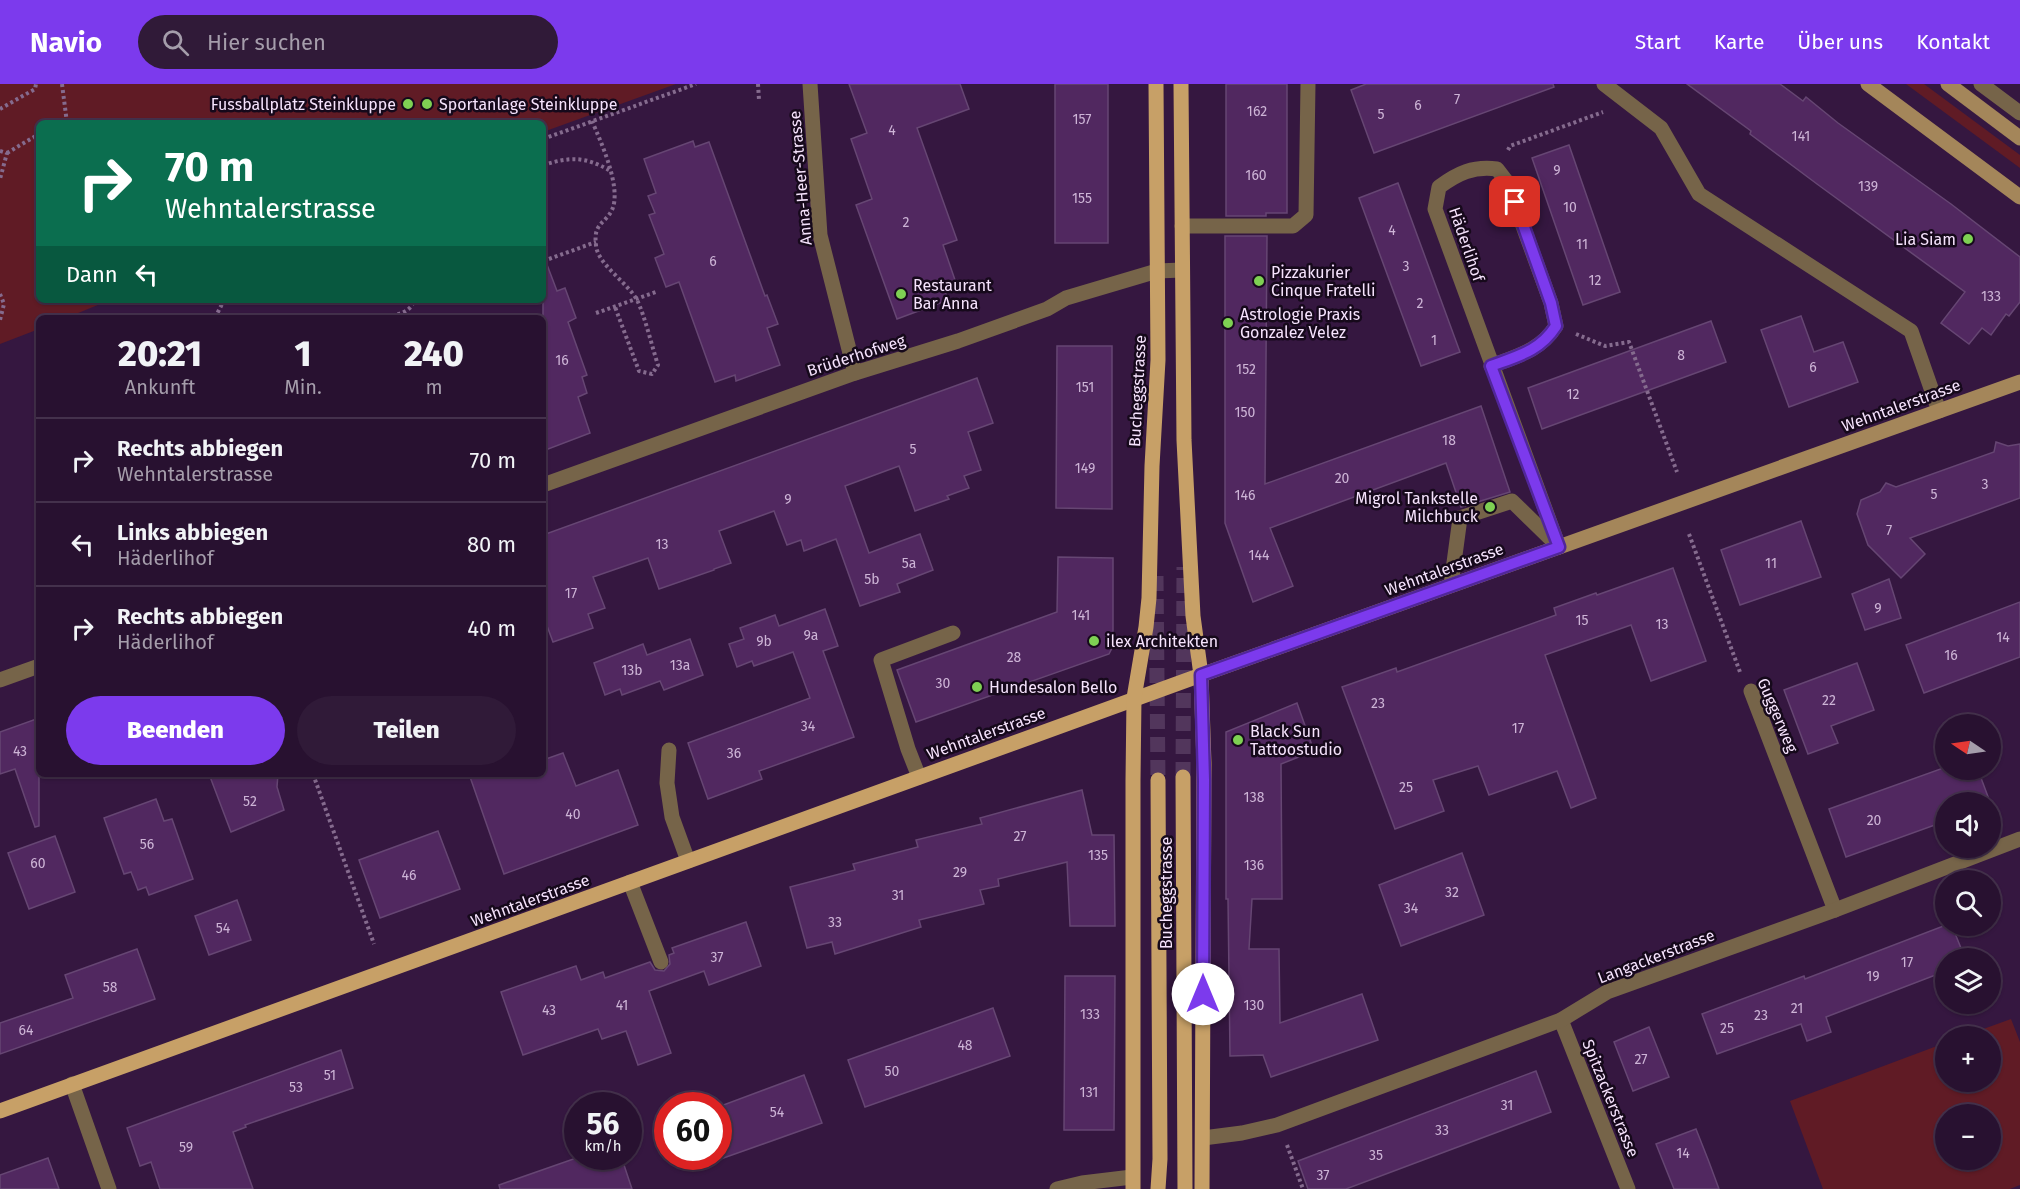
<!DOCTYPE html>
<html lang="de">
<head>
<meta charset="utf-8">
<style>
  :root { --surface:#281130; --page:#301a38; --text:#f1f3f6; --muted:#a59dab; --line:#44314c; --accent:#7c3aed }
  body { margin:0; font-family:"Fira Sans",sans-serif; background:var(--page); color:var(--text); height:100vh; display:flex; flex-direction:column; font-size:22px; white-space:nowrap }
  * { box-sizing:border-box; margin:0 }
  p { font-size:20px; color:var(--muted) }
  .icon { flex:none; width:33px; height:33px; fill:none; stroke:currentColor; stroke-width:2; stroke-linecap:round; stroke-linejoin:round }
  .map { position:relative; flex:1; overflow:hidden }
  .side { position:absolute; left:36px; top:231px; width:510px; height:462px; display:flex; flex-direction:column; background:var(--surface); border-radius:9px; box-shadow:0 2px 4px #0004,0 0 0 2px var(--line) }
  .side>* { flex:none }
  .banner { position:absolute; left:36px; top:36px; width:510px; height:183px; border-radius:9px; box-shadow:0 2px 4px #0004,0 0 0 2px var(--line); background:#0b6e4f; color:#fff; overflow:hidden }
  .needle { width:39px; rotate:283deg }
  .buttons { position:absolute; left:1935px; top:630px; display:grid; gap:12px }
  .buttons a { display:grid; place-items:center; width:66px; height:66px; border-radius:50%; background:var(--surface); box-shadow:0 2px 4px #0004,0 0 0 2px var(--line); font-size:30px }
  .speed { position:absolute; left:564px; top:1008px; display:flex; gap:12px; font-size:30px; font-weight:700; text-align:center }
  .speed>* { display:grid; place-content:center; width:78px; height:78px; border-radius:50%; background:var(--surface); box-shadow:0 2px 4px #0004,0 0 0 2px var(--line); line-height:1 }
  .speed small { font-size:15px; font-weight:400 }
  .speed .limit { border:9px solid #d22; background:#fff; color:#111 }
  .pin { position:absolute; display:grid; place-items:center; width:51px; height:51px; color:#fff; margin:-26px; border-radius:12px; box-shadow:0 3px 9px #0006 }
  .me { position:absolute; width:66px; margin:-33px; rotate:0deg; stroke-linejoin:round; filter:drop-shadow(0 0 4px #0008) }
  .turn { display:flex; align-items:center; gap:21px; height:126px; padding:0 30px; font-size:27px }
  .turn .icon { width:78px; height:78px; stroke-width:2.5 }
  .turn b { display:block; font-size:42px; line-height:51px }
  .then { display:flex; align-items:center; height:57px; padding:0 30px; background:#0003; gap:12px; font-size:22px }
  .eta { display:flex; justify-content:space-evenly; align-items:center; height:102px; text-align:center }
  .eta b { font-size:36px; font-weight:800; line-height:42px }
  .action { display:flex; gap:12px; margin-top:auto; padding:12px 30px }
  .action a { flex:1; height:69px; border-radius:36px; background:var(--accent); color:#fff; font-size:24px; font-weight:800; line-height:69px; text-align:center }
  .action a+a { background:var(--page); color:var(--text) }
  ul { padding:0; list-style:none }
  li { display:flex; align-items:center; gap:18px; height:84px; padding:0 30px; border-top:2px solid var(--line) }
  li div { flex:1 }
  li b { display:block; font-size:22px }
  li em { font-style:normal }
  header { display:flex; align-items:center; gap:36px; box-sizing:border-box; height:84px; padding:0 30px; background:var(--accent); color:#fff }
  header strong { font-size:28px }
  nav { display:flex; gap:33px; margin-inline-start:auto; font-size:21px }
  .search { width:420px; height:54px; background:var(--page); display:flex; align-items:center; gap:15px; box-sizing:border-box; padding:0 21px; border-radius:33px; color:var(--muted); font-size:22px }
  .map>svg:first-child { display:block }
  .green { fill:#601b25; fill-rule:evenodd }
  .building { fill:#512860; stroke:#664673; stroke-width:1.5 }
  .lines { fill:none; stroke-linecap:round; stroke-linejoin:round }
  .primary-tunnel { stroke:#52365c; stroke-width:15; stroke-dasharray:15 8; stroke-linecap:butt }
  .path { stroke:#856b8e; stroke-width:4; stroke-dasharray:3 3; stroke-linecap:butt }
  .lane { stroke:#766449; stroke-width:15 }
  .street { stroke:#766449; stroke-width:15 }
  .secondary { stroke:#a4865a; stroke-width:15 }
  .primary { stroke:#c7a067; stroke-width:15 }
  .route-casing { stroke:#51269a; stroke-width:15 }
  .route { stroke:#7c3aed; stroke-width:10 }
  .poi-dot { fill:#7ed053; stroke:#16091b; stroke-width:2 }
  .labels { text-anchor:middle; stroke-width:5; stroke-linejoin:round; paint-order:stroke }
  .number-label { font-size:14px; fill:#cdb4d6 }
  .poi-label { font-size:16px; fill:#f6e3fd; stroke:#16091b; text-anchor:start }
  .street-label { font-size:16px; fill:#f6e3fd; stroke:#16091b }
</style>
</head>
<body>
<header>
<strong>Navio</strong>
<div class="search"><svg class="icon" aria-label="search" viewBox="0 0 24 24"><circle cx="10" cy="10" r="6"/><path d="M15 15l6 6"/></svg>Hier suchen</div>
<nav><a>Start</a><a>Karte</a><a>Über uns</a><a>Kontakt</a></nav>
</header>
<div class="map">
<svg width="2020" height="1105" viewBox="0 0 2020 1105">
  <rect width="100%" height="100%" fill="#351740"/>
  <g class="green">
    <polygon points="0,0 676,0 543,48 543,39 39,39 39,216 110,216 66,234 39,234 39,245 0,260"/>
    <polygon points="1906,0 1924,0 2020,71 2020,84"/>
    <path d="M2011,935L2020,958V1101L2010,1105H1823L1790,1017L1945,959L1946,998H1990V952H1964ZM1946,1030H1990V1076H1946Z"/>
  </g>
  <g class="building">
    <polygon points="849,0 960,0 969,25 917,44 957,156 943,161 955,196 943,200 948,216 897,235 856,121 872,115 851,55 867,49"/>
    <rect x="1055" y="0" width="53" height="159"/>
    <polygon points="1226,0 1287,0 1287,129 1266,129 1266,132 1226,132"/>
    <polygon points="1366,0 1553,0 1554,3 1374,69 1351,6"/>
    <polygon points="1687,0 1780,0 1803,17 1806,13 1838,39 1951,120 2020,173 2020,218 2009,232 2006,230 1991,251 1982,244 1969,260 1941,239 1965,208 1817,100 1750,50 1751,47"/>
    <polygon points="693,57 695,63 709,58 765,212 767,211 778,240 767,244 780,281 736,297 735,291 715,298 679,198 666,203 655,174 664,170 649,131 655,129 648,112 656,109 644,75"/>
    <polygon points="1569,61 1620,208 1583,221 1532,74"/>
    <polygon points="1398,99 1460,268 1421,282 1359,114"/>
    <polygon points="1225,152 1267,152 1265,400 1481,322 1510,408 1461,423 1446,379 1270,444 1293,502 1253,518 1225,439"/>
    <polygon points="546,178 557,207 565,204 576,234 568,238 587,291 582,293 587,309 578,313 590,349 543,367 543,179"/>
    <polygon points="1801,232 1814,268 1843,258 1858,298 1789,323 1761,246"/>
    <polygon points="1711,237 1726,278 1542,345 1528,304"/>
    <polygon points="1057,262 1112,262 1112,425 1056,424"/>
    <polygon points="977,294 993,339 968,348 981,386 964,392 969,404 947,412 949,415 915,427 899,382 845,402 869,469 920,450 933,486 897,500 900,508 860,522 836,455 804,467 801,456 787,461 774,427 719,447 731,479 714,485 714,486 659,505 648,474 593,493 605,524 588,530 593,544 553,558 543,531 543,451"/>
    <polygon points="1996,358 2008,362 2020,360 2020,414 1910,454 1925,470 1901,494 1868,461 1857,430 1861,416 1880,408 1886,399 1896,403 1994,368"/>
    <polygon points="1801,437 1821,493 1740,521 1721,466"/>
    <polygon points="1058,473 1113,474 1113,562 1109,570 916,638 897,586 1057,528"/>
    <polygon points="1673,484 1706,577 1651,597 1631,541 1545,571 1596,714 1571,724 1557,687 1489,711 1478,682 1433,696 1444,727 1395,745 1342,603 1396,584 1397,588 1556,531 1554,524 1596,509 1597,511"/>
    <polygon points="1889,495 1901,534 1865,546 1852,510"/>
    <polygon points="2020,518 2020,573 1924,609 1906,561"/>
    <polygon points="825,525 838,562 823,567 854,653 759,687 762,695 708,715 688,659 810,614 793,568 754,582 752,577 737,583 729,560 744,555 740,544 775,531 779,542"/>
    <polygon points="690,555 703,591 664,606 660,597 622,611 620,605 605,611 594,579 643,560 647,571"/>
    <polygon points="1857,579 1874,626 1831,642 1838,659 1808,670 1784,606"/>
    <polygon points="1297,619 1314,667 1281,680 1282,815 1252,815 1249,865 1279,865 1280,939 1362,910 1378,956 1271,993 1263,971 1230,972 1228,815 1226,815 1226,648"/>
    <polygon points="39,634 39,742 35,743 15,685 0,690 0,648"/>
    <polygon points="563,669 576,702 618,686 638,741 504,790 469,690 543,690 543,676"/>
    <polygon points="1946,683 1946,686 1978,686 1990,718 1946,718 1946,737 1846,773 1829,725"/>
    <polygon points="209,690 278,690 277,703 284,726 231,748"/>
    <polygon points="1082,706 1092,751 1114,751 1115,842 1070,842 1067,778 998,795 999,802 980,806 984,820 919,836 921,843 835,870 832,858 807,864 790,803 855,786 853,780 918,763 916,756 982,740 980,734"/>
    <polygon points="156,715 164,737 172,735 193,795 149,811 146,803 138,806 131,788 124,790 104,734"/>
    <polygon points="438,747 460,805 380,834 359,776"/>
    <polygon points="55,752 75,808 29,825 8,769"/>
    <polygon points="1462,769 1484,831 1401,862 1379,801"/>
    <polygon points="237,816 251,856 209,871 195,832"/>
    <polygon points="746,838 761,882 709,901 704,887 649,907 671,969 638,981 626,947 602,955 598,945 523,971 501,908 576,882 581,896 603,888 605,894 650,878 655,886 664,887 670,880 669,871 674,869 672,864"/>
    <polygon points="1946,841 1952,842 1965,874 1946,874 1946,887 1826,933 1831,948 1807,957 1801,940 1717,970 1702,930 1804,892 1805,895"/>
    <polygon points="137,865 155,915 0,970 0,939 73,914 65,891"/>
    <polygon points="1065,892 1115,892 1114,1046 1064,1046"/>
    <polygon points="993,924 1010,972 865,1023 848,976"/>
    <polygon points="1649,943 1669,993 1633,1007 1614,958"/>
    <polygon points="341,966 353,1004 245,1041 246,1043 233,1048 253,1105 160,1105 151,1078 140,1082 127,1044"/>
    <polygon points="1536,987 1551,1028 1346,1105 1308,1105 1298,1077"/>
    <polygon points="804,991 822,1039 718,1076 718,1023"/>
    <polygon points="1696,1045 1709,1078 1719,1105 1674,1105 1656,1060"/>
    <polygon points="582,1072 621,1072 632,1105 500,1105 499,1101"/>
    <polygon points="48,1074 59,1105 0,1105 0,1091"/>
  </g>
  <g class="lines">
    <g class="primary-tunnel">
      <polyline points="1156,492 1158,696"/>
      <polyline points="1183,693 1184,483"/>
    </g>
    <g class="path">
      <polyline points="62,0 67,39"/>
      <polyline points="758,0 759,16"/>
      <polyline points="0,25 35,5 36,0"/>
      <path d="M592,37C601,58 622,104 612,126C605,140 593,139 596,161C597,180 628,199 637,216C645,232 652,263 658,281L652,290L639,287L615,223"/>
      <polyline points="543,55 696,0"/>
      <polyline points="1508,66 1510,62 1603,28"/>
      <polyline points="0,67 7,69 0,95"/>
      <polyline points="7,69 39,50"/>
      <path d="M543,81C570,73 584,72 609,86"/>
      <polyline points="549,175 596,158"/>
      <polyline points="0,210 4,220 0,236"/>
      <polyline points="596,229 656,208"/>
      <polyline points="215,234 224,216"/>
      <path d="M386,234C397,230 411,229 414,216"/>
      <polyline points="1576,250 1605,262 1629,258 1677,388"/>
      <polyline points="1689,450 1740,588"/>
      <polyline points="313,690 374,860"/>
      <polyline points="1287,1061 1303,1105"/>
    </g>
    <g class="lane">
      <polyline points="1604,0 1661,44 1699,110 1911,247 1939,327"/>
      <polyline points="1981,0 2020,29"/>
      <polyline points="1182,142 1293,142 1306,131 1308,0"/>
      <polyline points="1451,501 1460,434 1512,417 1559,463"/>
      <polyline points="669,666 667,699 672,733 688,777"/>
      <polyline points="919,693 908,665 881,576 953,549"/>
      <polyline points="630,798 661,878"/>
    </g>
    <g class="street">
      <polyline points="810,0 820,151 855,289"/>
      <path d="M1491,282C1517,272 1540,267 1556,242L1551,219L1507,98L1497,85C1473,82 1458,89 1439,103L1435,125L1559,463"/>
      <polyline points="543,401 855,289 958,257 1047,225 1066,214 1157,187 1182,186"/>
      <polyline points="0,596 39,582"/>
      <polyline points="1751,607 1835,826"/>
      <polyline points="1561,936 1628,1105"/>
      <polyline points="72,1000 109,1105"/>
      <polyline points="1203,1054 1242,1049 1277,1041 1561,936 1607,908 1835,826 2020,755"/>
      <polyline points="1057,1105 1082,1099 1132,1093"/>
    </g>
    <g class="secondary">
      <polyline points="1868,0 2020,113"/>
      <polyline points="1948,0 2020,54"/>
      <polyline points="1201,591 2020,298"/>
    </g>
    <g class="primary">
      <polyline points="1181,0 1184,356 1193,532 1201,591 1204,680 1202,1105"/>
      <polyline points="1183,693 1185,1105"/>
      <polyline points="0,1027 1201,591"/>
      <polyline points="1133,1105 1133,697 1134,614 1146,543 1149,514 1152,382 1158,276 1156,0"/>
      <polyline points="1158,1105 1160,1075 1158,696"/>
    </g>
  </g>
  <g class="lines">
    <defs>
      <path id="route" d="M1203,910L1204,696L1201,591L1559,463L1491,282C1518,272 1540,267 1556,242L1551,219L1515,118"/>
    </defs>
    <use href="#route" class="route-casing"/>
    <use href="#route" class="route"/>
  </g>
  <g class="poi-dot">
    <circle cx="408" cy="20" r="6"/>
    <circle cx="427" cy="20" r="6"/>
    <circle cx="1968" cy="155" r="6"/>
    <circle cx="1259" cy="197" r="6"/>
    <circle cx="901" cy="210" r="6"/>
    <circle cx="1228" cy="239" r="6"/>
    <circle cx="1490" cy="423" r="6"/>
    <circle cx="1094" cy="557" r="6"/>
    <circle cx="977" cy="603" r="6"/>
    <circle cx="1238" cy="656" r="6"/>
  </g>
  <g class="labels">
    <g class="number-label">
      <text x="1457" y="20">7</text>
      <text x="1418" y="26">6</text>
      <text x="1257" y="32">162</text>
      <text x="1381" y="35">5</text>
      <text x="1082" y="40">157</text>
      <text x="892" y="51">4</text>
      <text x="1801" y="57">141</text>
      <text x="1557" y="91">9</text>
      <text x="1256" y="96">160</text>
      <text x="1868" y="107">139</text>
      <text x="1082" y="119">155</text>
      <text x="1570" y="128">10</text>
      <text x="906" y="143">2</text>
      <text x="1392" y="151">4</text>
      <text x="1582" y="165">11</text>
      <text x="713" y="182">6</text>
      <text x="1406" y="187">3</text>
      <text x="1595" y="201">12</text>
      <text x="1991" y="217">133</text>
      <text x="1420" y="224">2</text>
      <text x="1434" y="261">1</text>
      <text x="1681" y="276">8</text>
      <text x="562" y="281">16</text>
      <text x="1813" y="288">6</text>
      <text x="1246" y="290">152</text>
      <text x="1085" y="308">151</text>
      <text x="1573" y="315">12</text>
      <text x="1245" y="333">150</text>
      <text x="1449" y="361">18</text>
      <text x="913" y="370">5</text>
      <text x="1085" y="389">149</text>
      <text x="1342" y="399">20</text>
      <text x="1985" y="405">3</text>
      <text x="1934" y="415">5</text>
      <text x="1245" y="416">146</text>
      <text x="788" y="420">9</text>
      <text x="1889" y="451">7</text>
      <text x="662" y="465">13</text>
      <text x="1259" y="476">144</text>
      <text x="909" y="484">5a</text>
      <text x="1771" y="484">11</text>
      <text x="872" y="500">5b</text>
      <text x="571" y="514">17</text>
      <text x="1878" y="529">9</text>
      <text x="1081" y="536">141</text>
      <text x="1582" y="541">15</text>
      <text x="1662" y="545">13</text>
      <text x="811" y="556">9a</text>
      <text x="2003" y="558">14</text>
      <text x="764" y="562">9b</text>
      <text x="1951" y="576">16</text>
      <text x="1014" y="578">28</text>
      <text x="680" y="586">13a</text>
      <text x="632" y="591">13b</text>
      <text x="943" y="604">30</text>
      <text x="1829" y="621">22</text>
      <text x="1378" y="624">23</text>
      <text x="808" y="647">34</text>
      <text x="1518" y="649">17</text>
      <text x="20" y="672">43</text>
      <text x="734" y="674">36</text>
      <text x="1406" y="708">25</text>
      <text x="1254" y="718">138</text>
      <text x="250" y="722">52</text>
      <text x="573" y="735">40</text>
      <text x="1874" y="741">20</text>
      <text x="1020" y="757">27</text>
      <text x="147" y="765">56</text>
      <text x="1098" y="776">135</text>
      <text x="38" y="784">60</text>
      <text x="1254" y="786">136</text>
      <text x="960" y="793">29</text>
      <text x="409" y="796">46</text>
      <text x="1452" y="813">32</text>
      <text x="898" y="816">31</text>
      <text x="1411" y="829">34</text>
      <text x="835" y="843">33</text>
      <text x="223" y="849">54</text>
      <text x="717" y="878">37</text>
      <text x="1907" y="883">17</text>
      <text x="1873" y="897">19</text>
      <text x="110" y="908">58</text>
      <text x="622" y="926">41</text>
      <text x="1254" y="926">130</text>
      <text x="1797" y="929">21</text>
      <text x="549" y="931">43</text>
      <text x="1090" y="935">133</text>
      <text x="1761" y="936">23</text>
      <text x="1727" y="949">25</text>
      <text x="26" y="951">64</text>
      <text x="965" y="966">48</text>
      <text x="1641" y="980">27</text>
      <text x="892" y="992">50</text>
      <text x="330" y="996">51</text>
      <text x="296" y="1008">53</text>
      <text x="1089" y="1013">131</text>
      <text x="1507" y="1026">31</text>
      <text x="777" y="1033">54</text>
      <text x="1442" y="1051">33</text>
      <text x="186" y="1068">59</text>
      <text x="1683" y="1074">14</text>
      <text x="1376" y="1076">35</text>
      <text x="1323" y="1096">37</text>
    </g>
    <g class="poi-label">
      <text x="396" y="26" text-anchor="end">Fussballplatz Steinkluppe</text>
      <text x="439" y="26">Sportanlage Steinkluppe</text>
      <text x="1956" y="161" text-anchor="end">Lia Siam</text>
      <text x="1271" y="194">Pizzakurier<tspan x="1271" dy="18">Cinque Fratelli</tspan></text>
      <text x="913" y="207">Restaurant<tspan x="913" dy="18">Bar Anna</tspan></text>
      <text x="1240" y="236">Astrologie Praxis<tspan x="1240" dy="18">Gonzalez Velez</tspan></text>
      <text x="1478" y="420" text-anchor="end">Migrol Tankstelle<tspan x="1478" dy="18">Milchbuck</tspan></text>
      <text x="1106" y="563">ilex Architekten</text>
      <text x="989" y="609">Hundesalon Bello</text>
      <text x="1250" y="653">Black Sun<tspan x="1250" dy="18">Tattoostudio</tspan></text>
    </g>
    <g class="street-label">
      <text transform="translate(800 94) rotate(-95)" y="6">Anna-Heer-Strasse</text>
      <text transform="translate(1467 160) rotate(71)" y="6">Häderlihof</text>
      <text transform="translate(856 271) rotate(-18)" y="6">Brüderhofweg</text>
      <text transform="translate(1137 307) rotate(-87)" y="6">Bucheggstrasse</text>
      <text transform="translate(1901 321) rotate(-20)" y="6">Wehntalerstrasse</text>
      <text transform="translate(1444 485) rotate(-20)" y="6">Wehntalerstrasse</text>
      <text transform="translate(1778 631) rotate(67)" y="6">Guggerweg</text>
      <text transform="translate(986 649) rotate(-20)" y="6">Wehntalerstrasse</text>
      <text transform="translate(1166 809) rotate(-90)" y="6">Bucheggstrasse</text>
      <text transform="translate(530 816) rotate(-20)" y="6">Wehntalerstrasse</text>
      <text transform="translate(1656 872) rotate(-21)" y="6">Langackerstrasse</text>
      <text transform="translate(1611 1014) rotate(68)" y="6">Spitzackerstrasse</text>
    </g>
  </g>
</svg>
<div class="buttons">
<a><svg class="needle" viewBox="-14 -14 28 28"><path d="M0-13l5 13h-10z" fill="#e53935"/><path d="M0 13l5-13h-10z" fill="#a59dab"/></svg></a>
<a><svg class="icon" aria-label="sound" viewBox="0 0 24 24"><path d="M4 9h4l5-4v14l-5-4H4zM17 9q2 3 0 6"/></svg></a>
<a><svg class="icon" aria-label="search" viewBox="0 0 24 24"><circle cx="10" cy="10" r="6"/><path d="M15 15l6 6"/></svg></a>
<a><svg class="icon" aria-label="layers" viewBox="0 0 24 24"><path d="M12 4l9 5-9 5-9-5zM3 14l9 5 9-5"/></svg></a>
<a>+</a>
<a>−</a>
</div>
<div class="speed"><div>56<small>km/h</small></div><div class="limit">60</div></div>
<div class="pin" style="left:1515px;top:118px;background:#d93025"><svg class="icon" aria-label="arrive" viewBox="0 0 24 24"><path d="M6 21V4h12l-3 4 3 4H6"/></svg></div>
<svg class="me" style="left:1203px;top:910px" viewBox="-20 -20 40 40"><circle r="19" fill="#fff"/><path d="M0-13L10 11 0 6-10 11z" fill="#7c3aed"/></svg>
<div class="banner">
<div class="turn"><svg class="icon" aria-label="right" viewBox="0 0 24 24"><path d="M7 20v-9h11M14 6l5 5-5 5"/></svg><div><b>70 m</b>Wehntalerstrasse</div></div>
<div class="then">Dann<svg class="icon" aria-label="left" viewBox="0 0 24 24"><path d="M17 20v-9H6M10 6l-5 5 5 5"/></svg></div>
</div>
<section class="side">
<div class="eta">
<div><b>20:21</b><p>Ankunft</p></div>
<div><b>1</b><p>Min.</p></div>
<div><b>240</b><p>m</p></div>
</div>
<ul>
<li><svg class="icon" aria-label="right" viewBox="0 0 24 24"><path d="M7 20v-9h11M14 6l5 5-5 5"/></svg><div><b>Rechts abbiegen</b><p>Wehntalerstrasse</p></div><em>70 m</em></li>
<li><svg class="icon" aria-label="left" viewBox="0 0 24 24"><path d="M17 20v-9H6M10 6l-5 5 5 5"/></svg><div><b>Links abbiegen</b><p>Häderlihof</p></div><em>80 m</em></li>
<li><svg class="icon" aria-label="right" viewBox="0 0 24 24"><path d="M7 20v-9h11M14 6l5 5-5 5"/></svg><div><b>Rechts abbiegen</b><p>Häderlihof</p></div><em>40 m</em></li>
</ul>
<div class="action"><a>Beenden</a><a>Teilen</a></div>
</section>
</div>
</body>
</html>
